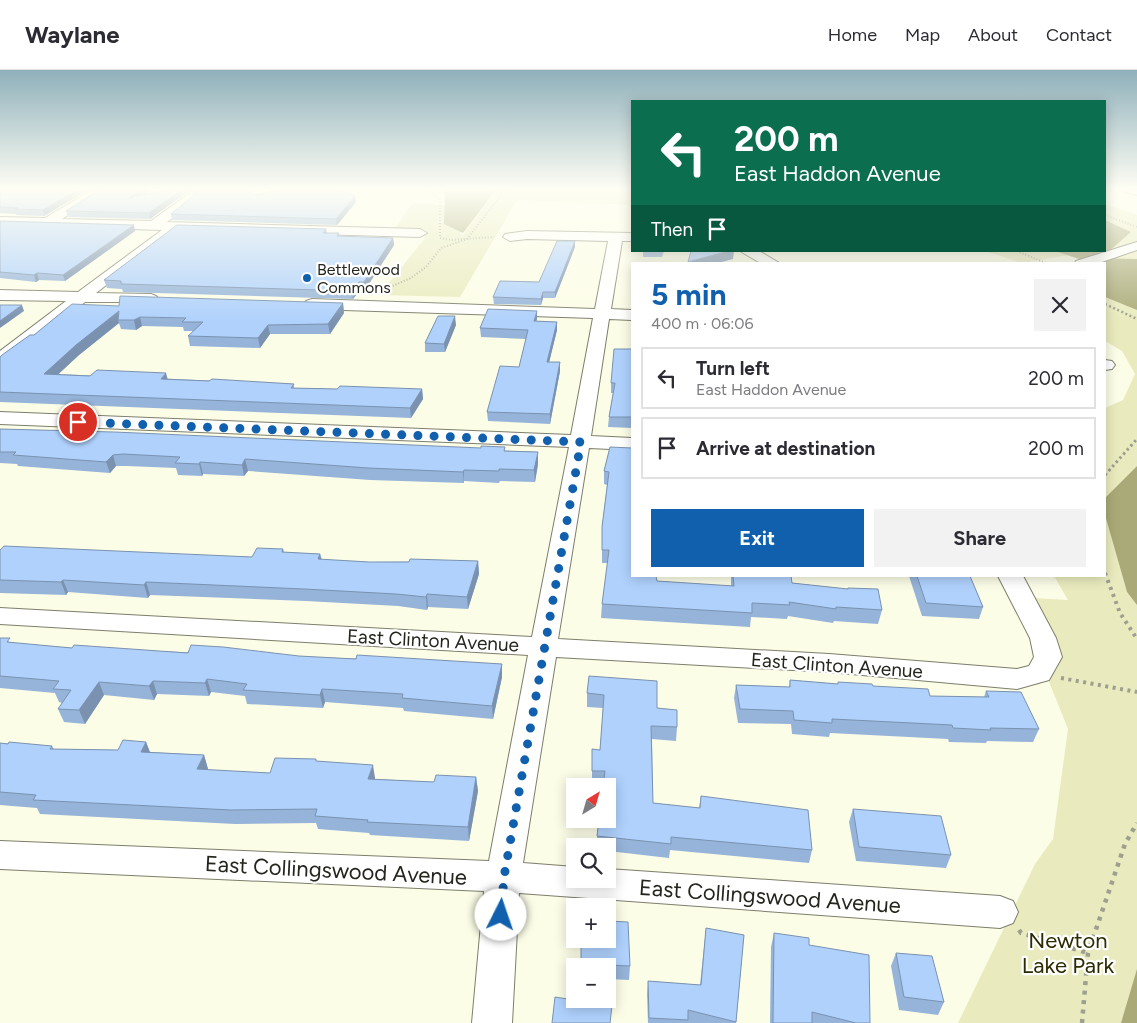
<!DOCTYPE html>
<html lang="en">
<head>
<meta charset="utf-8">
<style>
  :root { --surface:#fff; --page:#f2f2f3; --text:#2b2b33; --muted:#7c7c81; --line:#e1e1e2; --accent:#1160ae }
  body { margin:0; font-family:Figtree,sans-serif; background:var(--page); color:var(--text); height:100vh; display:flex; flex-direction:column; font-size:19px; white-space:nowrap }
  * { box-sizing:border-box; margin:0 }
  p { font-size:16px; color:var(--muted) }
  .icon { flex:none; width:28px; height:28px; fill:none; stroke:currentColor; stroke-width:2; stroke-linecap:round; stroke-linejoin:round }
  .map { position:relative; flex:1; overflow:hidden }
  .side { position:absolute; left:631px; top:192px; width:475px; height:315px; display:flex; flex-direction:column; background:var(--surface); border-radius:0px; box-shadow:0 2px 12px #0003 }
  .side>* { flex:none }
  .top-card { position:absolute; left:631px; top:30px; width:475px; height:152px; border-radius:0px; box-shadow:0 2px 12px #0003; background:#0b6e4f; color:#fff; overflow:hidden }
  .needle { width:32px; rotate:37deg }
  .buttons { position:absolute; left:566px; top:708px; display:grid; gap:10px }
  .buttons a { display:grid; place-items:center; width:50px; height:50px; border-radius:0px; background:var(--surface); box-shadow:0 2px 12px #0003; font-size:25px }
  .pin { position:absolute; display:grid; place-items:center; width:42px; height:42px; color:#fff; margin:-21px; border:2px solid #fff; border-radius:50%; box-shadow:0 1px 5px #0007 }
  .me { position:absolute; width:55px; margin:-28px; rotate:4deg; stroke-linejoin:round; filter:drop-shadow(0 0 4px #0008) }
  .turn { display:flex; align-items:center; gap:18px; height:105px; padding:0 20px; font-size:22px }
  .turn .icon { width:65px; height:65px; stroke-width:2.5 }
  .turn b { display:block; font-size:35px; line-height:42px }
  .then { display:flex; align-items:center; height:48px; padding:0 20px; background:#0003; gap:10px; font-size:19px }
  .round { display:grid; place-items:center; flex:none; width:52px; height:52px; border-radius:0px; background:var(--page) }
  .head { display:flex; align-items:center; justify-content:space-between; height:85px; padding:0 20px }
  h1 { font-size:30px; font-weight:700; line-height:38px; color:var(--accent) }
  .primary-button { display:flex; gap:10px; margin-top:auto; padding:10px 20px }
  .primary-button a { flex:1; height:58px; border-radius:0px; background:var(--accent); color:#fff; font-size:20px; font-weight:700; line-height:58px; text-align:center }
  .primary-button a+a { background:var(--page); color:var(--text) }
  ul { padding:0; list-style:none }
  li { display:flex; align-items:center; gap:15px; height:62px; margin:0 10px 8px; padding:0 10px; border:2px solid var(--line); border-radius:0px }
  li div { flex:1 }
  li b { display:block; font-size:19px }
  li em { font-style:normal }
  header { display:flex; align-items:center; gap:30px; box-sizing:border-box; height:70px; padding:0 25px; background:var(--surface); border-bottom:1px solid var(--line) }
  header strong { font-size:24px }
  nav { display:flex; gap:28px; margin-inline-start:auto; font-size:18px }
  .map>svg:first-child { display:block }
  .green { fill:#e9ebbe }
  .water { fill:#a9aa77 }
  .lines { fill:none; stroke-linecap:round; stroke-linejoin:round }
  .minor-casing { stroke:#7d7e6b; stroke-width:2 }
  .path-far4 { stroke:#9e9f8f; stroke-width:2; stroke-dasharray:1 2; stroke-linecap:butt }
  .path-far3 { stroke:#9e9f8f; stroke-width:2.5; stroke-dasharray:2 2.5; stroke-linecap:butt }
  .path-far2 { stroke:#9e9f8f; stroke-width:3; stroke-dasharray:2.5 3; stroke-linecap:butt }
  .path-far1 { stroke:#9e9f8f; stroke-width:4; stroke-dasharray:3 4.5; stroke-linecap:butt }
  .path { stroke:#9e9f8f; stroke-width:4.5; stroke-dasharray:4 5.5; stroke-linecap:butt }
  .minor { fill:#fff; fill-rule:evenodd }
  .wall { fill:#96b4d9 }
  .shaded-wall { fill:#7a92b0 }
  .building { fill:#afd1fc; stroke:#7a92b0 }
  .route { stroke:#1160ae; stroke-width:9; stroke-dasharray:0 16.2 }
  .poi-dot { fill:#1160ae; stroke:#fff; stroke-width:2 }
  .labels { text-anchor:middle; stroke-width:4.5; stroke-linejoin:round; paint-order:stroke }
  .far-poi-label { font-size:16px; fill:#24251d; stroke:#fff; text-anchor:start }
  .street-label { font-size:19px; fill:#24251d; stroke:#fff }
  .near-street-label { font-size:22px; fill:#24251d; stroke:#fff }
  .near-park-label { font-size:22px; fill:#2c2b01; stroke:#fff }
</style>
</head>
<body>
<header>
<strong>Waylane</strong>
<nav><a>Home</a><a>Map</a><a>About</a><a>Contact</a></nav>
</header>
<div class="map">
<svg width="1137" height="953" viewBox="0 0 1137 953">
  <rect width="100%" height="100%" fill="#fcfde7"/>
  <g class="green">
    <polygon points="497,120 632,120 632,135 517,130 460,227 379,225 426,167 390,165 413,133 445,135 462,166"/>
    <polygon points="1105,134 1137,145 1137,189 1100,188 1130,162 1105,150"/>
    <polygon points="985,181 1055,181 1069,185 1022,193"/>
    <polygon points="1105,227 1137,240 1137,396 1105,428 1105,338 1123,330 1135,304 1122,281 1105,271"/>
    <polygon points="1105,445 1127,522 1137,534 1137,953 958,953 1035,794 1053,769 1068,659 1015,527 1068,530 1054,506 1105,506"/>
  </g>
  <g class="water">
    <polygon points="442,120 496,120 463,163 444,154 445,124"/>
    <polygon points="1105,150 1131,162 1101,188 1137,189 1137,240 1105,227 1105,194 1094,194 1055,181 1105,181"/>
    <polygon points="1137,396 1137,535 1127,522 1105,445 1105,428"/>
    <polygon points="1137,899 1137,953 1121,953"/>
  </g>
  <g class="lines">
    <defs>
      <g id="minor">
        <polygon points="92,120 106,120 62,149 151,151 187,125 191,124 197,128 195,131 167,152 420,159 427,163 420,167 178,160 96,223 151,224 156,226 159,229 156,232 85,232 6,293 0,294 0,281 66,231 0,230 0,220 78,222 162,160 0,155 0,147 45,148"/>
        <polygon points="1124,120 1137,120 1137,125 1126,122"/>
        <polygon points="527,161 632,163 632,171 622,171 611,239 632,240 632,250 609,249 591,366 632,368 632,380 589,378 558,569 829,584 1017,599 1029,596 1034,587 1030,568 998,506 1023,506 1056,568 1062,587 1049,610 1017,619 829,602 556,587 523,793 575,797 575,809 608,809 608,799 1000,826 1013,831 1018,842 1013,853 1000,858 519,823 512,953 472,953 484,821 0,799 0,771 489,791 528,585 0,554 0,538 532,567 569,377 0,354 0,342 571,365 593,248 312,239 306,237 304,234 306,231 312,229 595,239 608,171 527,169 510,171 503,167 505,164"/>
        <polygon points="1137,172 1137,180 1096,194 1074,194 1076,191"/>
        <polygon points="740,181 759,181 781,194 762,194"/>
        <polygon points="1105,290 1112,291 1115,295 1112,299 1105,300"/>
      </g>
    </defs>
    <use href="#minor" class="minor-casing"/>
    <g class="path-far4">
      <polyline points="428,120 440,129 440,168 451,170 494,167"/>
      <polyline points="1105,145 1137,157"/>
      <polyline points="1017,181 1048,194"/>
      <polyline points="390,217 411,208 426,197 441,178 467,169 505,120"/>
    </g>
    <g class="path-far3">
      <polyline points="381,221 393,216"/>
      <polyline points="1105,234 1137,249"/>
    </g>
    <polyline class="path-far2" points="1105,405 1137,369"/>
    <g class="path-far1">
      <polyline points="1105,503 1120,543 1137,569"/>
      <polyline points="1061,608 1137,622"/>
    </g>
    <g class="path">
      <polyline points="1019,860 1021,863 1088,883"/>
      <polyline points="1082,953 1088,883 1125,774 1137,753"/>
    </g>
    <use href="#minor" class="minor"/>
  </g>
  <g class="wall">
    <polygon points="0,120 88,120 44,146 16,145 16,144 0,143"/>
    <polygon points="99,120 151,120 144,125 166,120 244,120 256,125 355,126 356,132 337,155 172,150 171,144 195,125 191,122 186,123 150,149 68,147 66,141"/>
    <polygon points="0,151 135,161 65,211 39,210 36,212 0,208"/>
    <polygon points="326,159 327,163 339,163 339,166 393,168 394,175 365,220 360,220 353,229 123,222 122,219 107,218 104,210"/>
    <polygon points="575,171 575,177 555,228 543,228 541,235 494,234 493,227 539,212"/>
    <polygon points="643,181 664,181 662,187 643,187"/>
    <polygon points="343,233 344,243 330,264 270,264 260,278 190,276 188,266 193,261 184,261 183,257 142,256 136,260 121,259 119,253 79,285 58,304 294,314 294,318 337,319 422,319 423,329 411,348 0,332 0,287 34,265 119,236"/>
    <polygon points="537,241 536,251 557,252 557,260 549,292 560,292 560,301 550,354 488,351 487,342 519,297 526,269 481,267 480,258"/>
    <polygon points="456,255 445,282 425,282 425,273"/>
    <polygon points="632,279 632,358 608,357 609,347 613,323 611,323 611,313"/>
    <polygon points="0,359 538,382 538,394 535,412 500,411 499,413 464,411 464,413 370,410 248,401 244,406 203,404 202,406 178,405 176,398 127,396 116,396 110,403 18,396 17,394 0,393"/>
    <polygon points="610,377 657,511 731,516 731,506 791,506 792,513 847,519 848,518 882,540 878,554 834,551 833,553 788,546 787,549 751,547 750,557 601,548 602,534 608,493 602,493 602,457 607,415 604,414 604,401"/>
    <polygon points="283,479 284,482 320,484 322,490 369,492 478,491 479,504 468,539 428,537 427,540 398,536 306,531 150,525 148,528 68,522 66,525 0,523 0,480 252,487"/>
    <polygon points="909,506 970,506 983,537 979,549 922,546"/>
    <polygon points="0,568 12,573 72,578 502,594 502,607 493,649 404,641 403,638 325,632 323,638 247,634 245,626 211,622 209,626 157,624 154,630 104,625 85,654 64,652 58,639 62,633 59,632 55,623 0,618"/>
    <polygon points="589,606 657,638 677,657 676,671 652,669 653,733 699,738 701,726 812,780 809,793 670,780 669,788 608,781 608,776 597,776 597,766 603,715 592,715 592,679 600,680 603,638 587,637 587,623"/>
    <polygon points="790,610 838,614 838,612 873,616 930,626 984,627 986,621 1039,659 1033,672 987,671 986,673 949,672 948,669 830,663 829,667 792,664 791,654 738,653 734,628 736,615 789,617"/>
    <polygon points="146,672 150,682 204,685 208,699 208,700 270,703 317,691 375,708 375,709 434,712 476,707 478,721 469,771 370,765 369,763 318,759 316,753 235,754 40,744 37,738 0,735 0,673 52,676 54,679 118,680"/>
    <polygon points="853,739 951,785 946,798 856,791 849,752"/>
    <polygon points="706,858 744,865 736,953 648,953 647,924 648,911 700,915"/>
    <polygon points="774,863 809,875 870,953 770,953 771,877"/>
    <polygon points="581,869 630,896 629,910 608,909 608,896 581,896"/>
    <polygon points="896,883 944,932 938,945 899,940 891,896"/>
  </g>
  <g class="shaded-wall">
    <polygon points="77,120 88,120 44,146 43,140"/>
    <polygon points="141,120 151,120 131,134 129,128"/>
    <polygon points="181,120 190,120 191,122 186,123 150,149 149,143"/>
    <polygon points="355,126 356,132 337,155 336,149"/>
    <polygon points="134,155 135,161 65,211 63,205"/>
    <polygon points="393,168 394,175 365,220 364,212"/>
    <polygon points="575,171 575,177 555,228 555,222"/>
    <polygon points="729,181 734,181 733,189 714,194 688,194 688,192"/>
    <polygon points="37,203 39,210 36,212 34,205"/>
    <polygon points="359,212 360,220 353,229 352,221"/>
    <polygon points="543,222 543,228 541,235 541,229"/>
    <polygon points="343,233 344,243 330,264 328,254"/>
    <polygon points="22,235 24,241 0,258 0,251"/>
    <polygon points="119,241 118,250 119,253 79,285 48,314 44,304 76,275"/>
    <polygon points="537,241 537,249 534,259 534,251"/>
    <polygon points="455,246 456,255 445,282 444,274"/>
    <polygon points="140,247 142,256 136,260 134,250"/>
    <polygon points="557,252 557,260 547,301 547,292"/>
    <polygon points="268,255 270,264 260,278 258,268"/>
    <polygon points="560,292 560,301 550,354 550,344"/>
    <polygon points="166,303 169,314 161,309"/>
    <polygon points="422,319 423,329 411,348 410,338"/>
    <polygon points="538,382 538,394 535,412 534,400"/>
    <polygon points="113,385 116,396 110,403 106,392"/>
    <polygon points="245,389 248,401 244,406 242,395"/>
    <polygon points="200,392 203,404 202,406 199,394"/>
    <polygon points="464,400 464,413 463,402"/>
    <polygon points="320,484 323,496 318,489"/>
    <polygon points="478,491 479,504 468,539 467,527"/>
    <polygon points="63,510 68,522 66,525 61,512"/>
    <polygon points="146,512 150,525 148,528 144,515"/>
    <polygon points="427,524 428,537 427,540 426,527"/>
    <polygon points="502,594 502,607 493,649 492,636"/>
    <polygon points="207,609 211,622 209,626 205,613"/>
    <polygon points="153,611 157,624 154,630 149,616"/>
    <polygon points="99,612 104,625 85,654 79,640"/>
    <polygon points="322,619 325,632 323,638 320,625"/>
    <polygon points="146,672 151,685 141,682"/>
    <polygon points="204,685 208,699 202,713 197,699"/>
    <polygon points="373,695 375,708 371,722 368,709"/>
    <polygon points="476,707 478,721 469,771 468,757"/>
  </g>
  <g class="building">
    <polygon points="0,120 77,120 43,140 14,139 18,138 0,137"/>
    <polygon points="99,120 141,120 129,128 166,120 181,120 149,143 66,141"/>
    <polygon points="196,120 244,120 256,125 278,120 339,120 355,126 336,149 171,144 197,123 197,121"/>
    <polygon points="0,151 134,155 63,205 37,203 34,205 0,202"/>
    <polygon points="177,155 326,159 323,163 339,163 337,166 393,168 364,212 359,212 352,221 121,214 121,211 104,210"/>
    <polygon points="557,171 575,171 555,222 543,222 541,229 493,227 500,211 539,212"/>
    <polygon points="691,181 729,181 688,192"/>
    <polygon points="120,226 343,233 328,254 268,255 258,268 188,266 203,252 182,252 186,248 140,247 134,250 118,250 119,241 76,275 44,304 90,306 97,300 166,303 161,309 209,311 212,309 294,314 291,318 337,319 340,316 422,319 410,338 0,322 0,287 2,285 30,265 34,265 72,234 119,236"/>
    <polygon points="0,235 22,235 0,251"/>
    <polygon points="488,239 537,241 534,251 557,252 547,292 560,292 550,344 487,342 500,296 519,297 528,260 480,258"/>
    <polygon points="438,246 455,246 444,274 425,273"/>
    <polygon points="614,279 632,279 632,347 609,347 615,313 611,313"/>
    <polygon points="0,359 114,362 481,378 481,376 505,377 504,381 538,382 534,400 499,399 499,401 464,400 463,402 368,398 245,389 242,395 200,392 199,394 175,393 180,387 123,384 113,385 106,392 13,385 16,382 0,382"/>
    <polygon points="610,377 632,378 632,506 656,506 657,511 734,516 733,506 791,506 792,513 848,519 848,518 878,519 882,540 836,537 836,539 789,532 790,535 752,533 752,543 602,534 609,480 602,480 602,457 609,402 604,401"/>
    <polygon points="4,476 252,487 257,478 283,479 282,482 320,484 318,489 369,492 409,492 410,489 478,491 467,527 427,524 426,527 396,524 304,519 146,512 144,515 63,510 61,512 0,510 0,480"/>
    <polygon points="917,506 970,506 983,537 926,533"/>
    <polygon points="0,568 10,568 7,572 72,578 74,575 188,583 191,575 223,577 299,586 356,589 357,585 502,594 492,636 402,628 403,624 322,619 320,625 243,620 247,614 207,609 205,613 153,611 149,616 99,612 79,640 58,639 71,620 53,619 59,611 0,606"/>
    <polygon points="589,606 657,611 657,638 677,640 677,657 651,656 653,733 700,738 701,726 808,740 812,780 671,767 671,774 597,766 599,749 608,749 608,716 603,716 605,701 592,701 592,679 600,680 604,625 587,623"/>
    <polygon points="790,610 838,614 838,612 872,614 873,616 928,619 930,626 989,627 986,621 1021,622 1039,659 990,658 991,660 953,658 952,655 832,649 832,653 794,650 793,641 740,639 736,615 790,617"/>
    <polygon points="123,670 146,672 141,682 204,685 197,699 270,703 275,688 316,689 316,691 373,695 368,709 434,712 436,705 476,707 468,757 367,752 368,750 315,746 317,739 231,740 33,730 36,725 0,722 0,673 8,674 9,672 52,676 50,679 118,680"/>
    <polygon points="853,739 941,746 951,785 859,777"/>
    <polygon points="608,851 628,852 630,896 581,894 581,869 608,869"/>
    <polygon points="706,858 744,865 736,952 688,940 688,950 649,948 648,911 701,915"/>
    <polygon points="774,863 809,868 809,875 869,885 870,953 856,953 812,942 812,953 773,953"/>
    <polygon points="896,883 932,886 944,932 904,927"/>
    <polygon points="555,927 612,936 610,953 552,953"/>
  </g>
  <linearGradient id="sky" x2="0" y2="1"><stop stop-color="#8fb0bb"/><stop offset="0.47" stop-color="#fefef4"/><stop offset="1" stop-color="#fefef4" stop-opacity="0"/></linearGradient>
  <rect width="1137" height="253" fill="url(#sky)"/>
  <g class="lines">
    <polyline class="route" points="78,352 581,372 504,807 501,845"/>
  </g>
  <circle class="poi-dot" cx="307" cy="208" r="5"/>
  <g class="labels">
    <g class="far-poi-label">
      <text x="317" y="205">Bettlewood<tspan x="317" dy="18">Commons</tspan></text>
    </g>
    <g class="street-label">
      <text transform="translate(433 570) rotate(3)" y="7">East Clinton Avenue</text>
      <text transform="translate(837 595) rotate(4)" y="7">East Clinton Avenue</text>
    </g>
    <g class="near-street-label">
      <text transform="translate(336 800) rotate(3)" y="8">East Collingswood Avenue</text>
      <text transform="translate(770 826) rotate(4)" y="8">East Collingswood Avenue</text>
    </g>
    <g class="near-park-label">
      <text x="1068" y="878">Newton<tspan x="1068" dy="25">Lake Park</tspan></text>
    </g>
  </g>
</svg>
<div class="buttons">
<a><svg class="needle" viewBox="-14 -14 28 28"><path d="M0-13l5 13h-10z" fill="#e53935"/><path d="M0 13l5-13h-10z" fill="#7c7c81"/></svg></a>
<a><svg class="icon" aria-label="search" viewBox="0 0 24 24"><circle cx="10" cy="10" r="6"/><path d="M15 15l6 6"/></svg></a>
<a>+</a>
<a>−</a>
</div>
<div class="pin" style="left:78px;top:352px;background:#d93025"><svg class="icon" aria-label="arrive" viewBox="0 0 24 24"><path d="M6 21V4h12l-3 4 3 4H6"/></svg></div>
<svg class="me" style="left:501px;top:845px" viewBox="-20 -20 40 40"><circle r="19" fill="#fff"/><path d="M0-13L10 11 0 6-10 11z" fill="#1160ae"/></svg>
<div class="top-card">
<div class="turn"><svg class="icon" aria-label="left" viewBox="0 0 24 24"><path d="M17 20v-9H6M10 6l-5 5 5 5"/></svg><div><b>200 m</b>East Haddon Avenue</div></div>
<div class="then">Then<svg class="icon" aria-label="arrive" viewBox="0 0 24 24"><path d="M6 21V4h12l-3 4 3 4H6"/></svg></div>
</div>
<section class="side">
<div class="head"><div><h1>5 min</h1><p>400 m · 06:06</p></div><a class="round"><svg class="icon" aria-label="close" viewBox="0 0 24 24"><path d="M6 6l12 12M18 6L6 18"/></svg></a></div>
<ul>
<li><svg class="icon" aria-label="left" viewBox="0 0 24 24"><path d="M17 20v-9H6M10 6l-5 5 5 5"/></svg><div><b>Turn left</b><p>East Haddon Avenue</p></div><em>200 m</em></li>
<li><svg class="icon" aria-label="arrive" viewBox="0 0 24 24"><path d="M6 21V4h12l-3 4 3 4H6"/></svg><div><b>Arrive at destination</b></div><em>200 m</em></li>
</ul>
<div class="primary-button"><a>Exit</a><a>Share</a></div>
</section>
</div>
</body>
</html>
